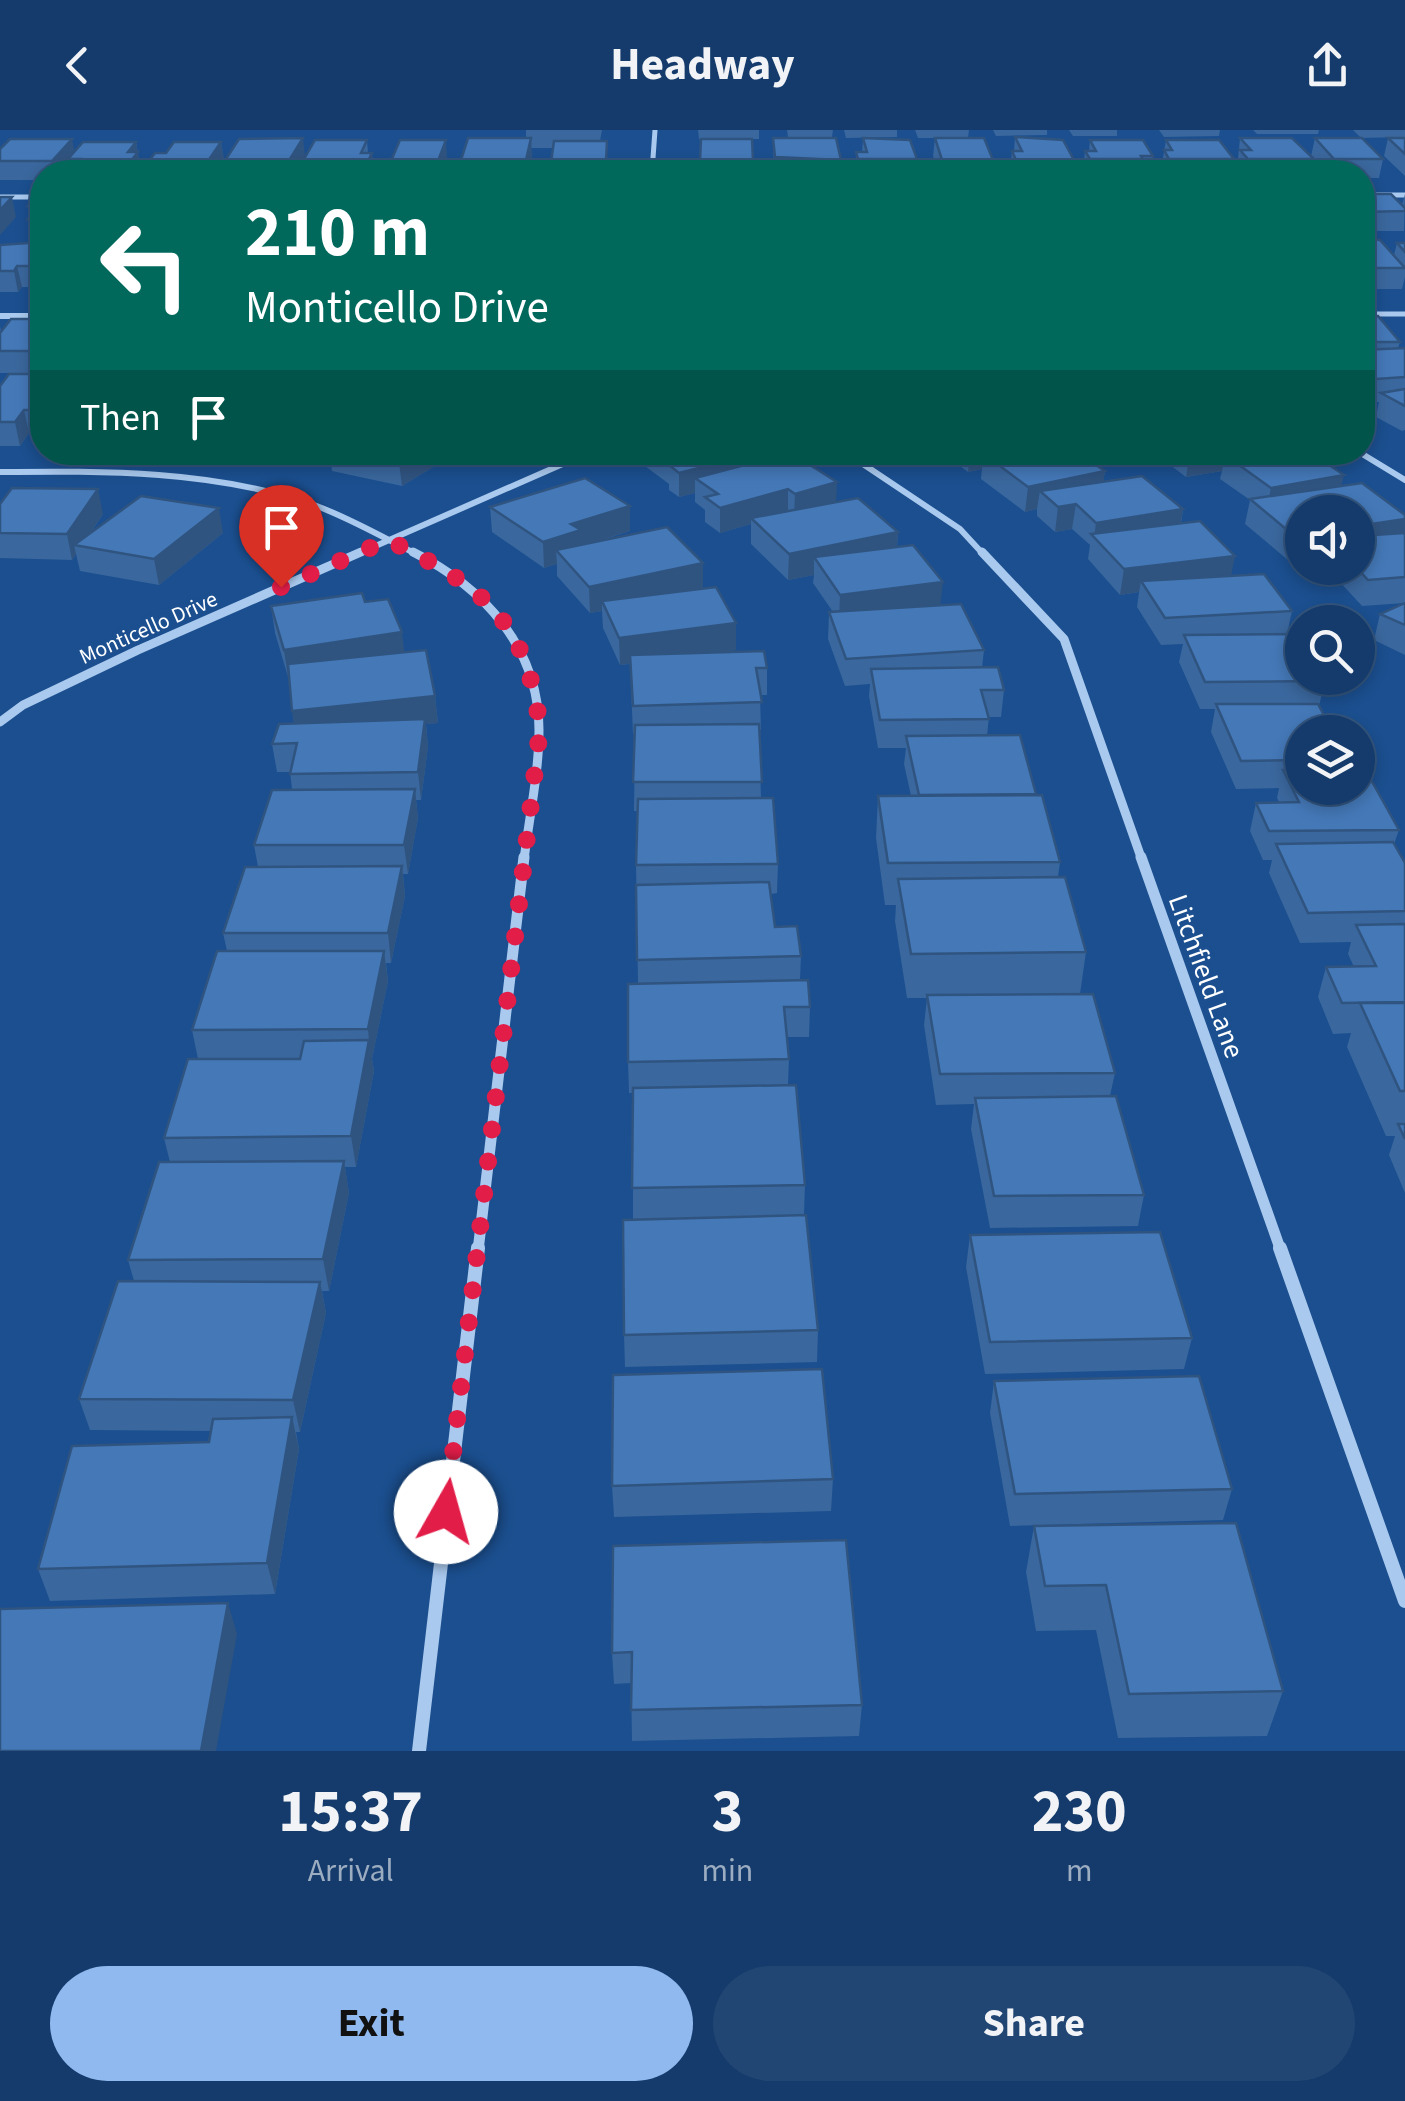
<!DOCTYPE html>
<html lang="en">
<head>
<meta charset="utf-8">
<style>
  :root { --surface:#143b6b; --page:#214673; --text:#f1f3f6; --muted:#9dadc1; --line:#33557e; --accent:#90b9f0 }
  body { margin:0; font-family:"Source Sans 3",sans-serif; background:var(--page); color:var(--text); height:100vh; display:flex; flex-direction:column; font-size:38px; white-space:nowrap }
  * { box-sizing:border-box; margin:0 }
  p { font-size:32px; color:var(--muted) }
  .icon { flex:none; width:55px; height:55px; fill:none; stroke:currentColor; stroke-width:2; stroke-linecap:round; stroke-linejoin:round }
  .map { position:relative; height:1621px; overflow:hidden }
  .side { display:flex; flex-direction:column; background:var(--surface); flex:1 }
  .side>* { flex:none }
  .top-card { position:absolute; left:30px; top:30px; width:1345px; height:305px; border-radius:40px; box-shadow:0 5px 15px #0003,0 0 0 2px var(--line); background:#00695c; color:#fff; overflow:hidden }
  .tools { position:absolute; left:1285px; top:365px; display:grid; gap:20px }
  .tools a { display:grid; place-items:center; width:90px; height:90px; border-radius:50%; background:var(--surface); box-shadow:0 5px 15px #0003,0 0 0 2px var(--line); font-size:50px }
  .pin { position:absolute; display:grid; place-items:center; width:85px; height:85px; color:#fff; margin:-102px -42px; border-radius:50% 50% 50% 0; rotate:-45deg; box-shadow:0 0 10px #0007 }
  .pin .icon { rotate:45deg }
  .me { position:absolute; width:110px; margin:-55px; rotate:7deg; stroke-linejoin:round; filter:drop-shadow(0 0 8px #0008) }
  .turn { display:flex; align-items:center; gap:35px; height:210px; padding:0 50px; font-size:45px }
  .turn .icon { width:130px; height:130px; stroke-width:2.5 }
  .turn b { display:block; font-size:70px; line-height:85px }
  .then { display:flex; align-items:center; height:95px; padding:0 50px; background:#0003; gap:20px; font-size:38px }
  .eta { display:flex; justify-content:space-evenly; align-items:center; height:170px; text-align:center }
  .eta b { font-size:60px; font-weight:700; line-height:70px }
  .cta { display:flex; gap:20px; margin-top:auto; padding:20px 50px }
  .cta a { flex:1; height:115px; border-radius:60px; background:var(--accent); color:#111; font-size:40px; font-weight:700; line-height:115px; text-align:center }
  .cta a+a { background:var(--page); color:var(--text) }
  header { display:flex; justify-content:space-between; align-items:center; height:130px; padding:0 50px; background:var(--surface); font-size:45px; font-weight:700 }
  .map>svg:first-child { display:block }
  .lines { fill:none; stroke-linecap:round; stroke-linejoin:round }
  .street-far4 { stroke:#a9c9ee; stroke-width:5 }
  .street-far3 { stroke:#a9c9ee; stroke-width:6 }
  .street-far2 { stroke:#a9c9ee; stroke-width:9 }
  .street-far1 { stroke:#a9c9ee; stroke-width:11 }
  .street { stroke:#a9c9ee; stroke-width:14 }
  .wall { fill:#3a679d }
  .shaded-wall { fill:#305480 }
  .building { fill:#4478b7; stroke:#305480; stroke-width:2.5 }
  .route { stroke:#e11d48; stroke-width:18; stroke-dasharray:0 32.4 }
  .labels { text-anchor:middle; stroke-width:8; stroke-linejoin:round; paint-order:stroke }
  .far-street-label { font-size:22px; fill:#fff; stroke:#1b4f8f }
  .street-label { font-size:28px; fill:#fff; stroke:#1b4f8f }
</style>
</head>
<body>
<header><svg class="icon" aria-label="back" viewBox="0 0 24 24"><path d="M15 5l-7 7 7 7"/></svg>Headway<svg class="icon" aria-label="share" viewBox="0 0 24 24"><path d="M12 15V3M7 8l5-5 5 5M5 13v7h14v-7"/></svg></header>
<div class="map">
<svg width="1405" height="1621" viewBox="0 0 1405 1621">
  <rect width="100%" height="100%" fill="#1b4f8f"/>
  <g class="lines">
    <g class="street-far4">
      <polyline points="652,42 655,0"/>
      <polyline points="1362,65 1405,65"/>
      <polyline points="0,67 42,67"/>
      <polyline points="1362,184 1405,184"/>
      <polyline points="0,186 42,186"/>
    </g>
    <g class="street-far3">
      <polyline points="0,186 42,186"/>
      <polyline points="845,322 960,399 984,425"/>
      <polyline points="1359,322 1405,350"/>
      <path d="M0,342C105,341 214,340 314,375C350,388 384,408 418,425"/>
      <polyline points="355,425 590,322"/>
    </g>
    <g class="street-far2">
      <path d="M413,422C483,457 539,517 539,600C539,643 529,688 524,730"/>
      <polyline points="982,422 1064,509 1142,730"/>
      <polyline points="0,592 23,575 138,520 361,422"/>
    </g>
    <g class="street-far1">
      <polyline points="1141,727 1281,1121"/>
      <polyline points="478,1121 524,727"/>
    </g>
    <g class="street">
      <polyline points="1280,1118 1405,1471"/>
      <polyline points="419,1621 478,1118"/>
    </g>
  </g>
  <g class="wall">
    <polygon points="526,0 602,0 600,11 608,29 607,42 552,42 553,18 531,18 532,27 528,42 462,42 461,30 526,8"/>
    <polygon points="698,0 759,0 759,9 752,9 753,42 700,42 701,9 699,9"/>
    <polygon points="787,0 833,0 832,7 788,7"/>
    <polygon points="844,0 897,0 897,7 846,8"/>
    <polygon points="915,0 969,0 968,8 918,8"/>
    <polygon points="993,0 1047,0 1047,5 996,6"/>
    <polygon points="1069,0 1117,0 1117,6 1073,6"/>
    <polygon points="1159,0 1220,0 1219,6 1164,7"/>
    <polygon points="1253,0 1319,0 1318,4 1257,4"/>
    <polygon points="1353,0 1405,0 1405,7 1361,8"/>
    <polygon points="1015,7 1074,30 1073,42 1011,42 1010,39 1012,21 1014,21"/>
    <polygon points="303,8 296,42 225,42 224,32"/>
    <polygon points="773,8 841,30 840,42 774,42"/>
    <polygon points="863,8 917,29 916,42 856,42 856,22 862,22"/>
    <polygon points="935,8 993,30 992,42 939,42 933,26"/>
    <polygon points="1240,8 1314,29 1311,42 1240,42 1237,39"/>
    <polygon points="1315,8 1383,29 1379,48 1362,48 1362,42 1326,42 1311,26"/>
    <polygon points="1388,8 1405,8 1405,46 1384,26"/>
    <polygon points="367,10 368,23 372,23 373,42 304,42 303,31"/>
    <polygon points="1090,10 1153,26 1151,42 1085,42 1083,39 1085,21 1089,21"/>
    <polygon points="1166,10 1234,29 1232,42 1163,42 1161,39"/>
    <polygon points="136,12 141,41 140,42 70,42 69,35 62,42 42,42 42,50 0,50 0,19 75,21"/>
    <polygon points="221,12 224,30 215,42 150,42 148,32 166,23"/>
    <polygon points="447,28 442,42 392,42 391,31"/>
    <polygon points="1362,64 1402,75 1405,64 1404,101 1362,101"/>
    <polygon points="42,67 42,109 33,109 28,89 30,87 28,76"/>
    <polygon points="1362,108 1394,125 1397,113 1405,113 1405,147 1402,159 1362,159"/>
    <polygon points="42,112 38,157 22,157 18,162 0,162 0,115"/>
    <polygon points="1362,186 1400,212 1398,218 1405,218 1405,300 1402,301 1376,287 1379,272 1362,273"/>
    <polygon points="42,189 42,243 0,243 0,196 1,201"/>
    <polygon points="42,244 42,303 29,303 20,316 0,316 0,256"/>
    <polygon points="256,322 458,322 402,356 332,341 330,325 313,337 256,326"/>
    <polygon points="645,322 782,322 782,325 836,372 898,402 897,417 941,475 984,520 982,538 1004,560 1001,587 989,587 987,606 1036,664 1060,732 1058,747 1086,822 1080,864 1115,943 1110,966 1144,1065 1138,1096 990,1098 971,999 974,974 936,975 924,895 927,868 907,868 895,791 896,775 885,775 876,708 878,666 911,666 904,634 906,618 878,618 869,566 870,554 845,556 828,509 829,482 833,482 813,453 814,445 788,450 751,414 751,394 720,403 705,392 705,380 695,372 695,363 679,367 669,360 669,354 645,336"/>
    <polygon points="941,322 1077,322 1105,341 1103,352 1183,379 1181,394 1231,446 1292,481 1287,504 1325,551 1319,576 1302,602 1302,658 1399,700 1394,714 1405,733 1405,1063 1389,1025 1395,1006 1386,1006 1347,917 1351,903 1333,904 1318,867 1326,837 1354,837 1348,824 1351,812 1300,813 1269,743 1272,730 1263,730 1250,701 1256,673 1279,672 1277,668 1279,658 1236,659 1211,602 1215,579 1200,579 1179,532 1183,514 1161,515 1137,477 1139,462 1120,465 1088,429 1090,415 1072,399 1055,402 1037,386 1037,379 1025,382 981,349 982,339 968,342"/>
    <polygon points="1153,322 1310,322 1341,356 1405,385 1405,473 1362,476 1327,438 1358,438 1358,382 1302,382 1302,428 1288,430 1245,394 1250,370 1220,349 1222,341 1186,347"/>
    <polygon points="0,374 103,384 90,404 223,403 159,455 80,441 76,424 72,430 0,428"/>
    <polygon points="490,377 630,401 593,413 703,458 736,520 718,522 767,538 767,565 760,565 761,600 759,600 761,668 778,734 777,763 771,764 775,797 801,826 800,850 810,877 809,907 787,907 789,929 788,955 805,1055 804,1085 818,1200 817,1232 625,1237 624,1205 633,1089 633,963 629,963 628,932 638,853 636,735 637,681 634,681 635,604 633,604 630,534 620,535 603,498 602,481 590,483 557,446 557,434 544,438 492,402"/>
    <polygon points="365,472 404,522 435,566 438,593 426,594 428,617 421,670 416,670 418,688 408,744 403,744 405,766 391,833 386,833 388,851 372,929 374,941 356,1037 345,1037 349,1063 329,1161 322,1161 326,1183 300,1302 296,1302 299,1319 275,1464 50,1471 38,1439 209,1312 211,1301 90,1300 79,1269 134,1151 128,1130 170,1032 164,1008 198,929 192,900 227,821 223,803 258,737 254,715 292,659 290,642 277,642 272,614 294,593 289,547 288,547 275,503 271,476"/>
    <polygon points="1405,473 1405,525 1374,510 1380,484"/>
    <polygon points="970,1105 1192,1208 1184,1239 985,1244 966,1137"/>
    <polygon points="994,1251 1232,1359 1223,1390 1010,1396 990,1283"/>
    <polygon points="833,1349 831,1381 614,1387 612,1356"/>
    <polygon points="1034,1396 1283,1561 1267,1606 1118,1608 1096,1500 1036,1501 1026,1442"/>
    <polygon points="613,1416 862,1575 859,1606 632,1611 631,1553 614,1554 612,1523"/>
  </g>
  <g class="shaded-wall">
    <polygon points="303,8 305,26 296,42 292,42 290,29"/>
    <polygon points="531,8 532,27 528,42 526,42 526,30"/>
    <polygon points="72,9 76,28 68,29 69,35 62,42 54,42 52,31"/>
    <polygon points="446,10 447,28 442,42 439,42 438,31"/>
    <polygon points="136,12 141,41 132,42 128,22"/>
    <polygon points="221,12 224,30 215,42 209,42 208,31"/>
    <polygon points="372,23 374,41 369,42 368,31"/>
    <polygon points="12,67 16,87 0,105 0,80"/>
    <polygon points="42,124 42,151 38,157 34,136"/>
    <polygon points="17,136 22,157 18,162 14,141"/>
    <polygon points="24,280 29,303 20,316 15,292"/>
    <polygon points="311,322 329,322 330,325 313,337"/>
    <polygon points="415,322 458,322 402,356 399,332"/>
    <polygon points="762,322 782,322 782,342 695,348 695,363 679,367 679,343"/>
    <polygon points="970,322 1048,322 984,324 982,339 968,342"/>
    <polygon points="1283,322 1225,325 1222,341 1186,347 1190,323"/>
    <polygon points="1105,341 1101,366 1040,361 1037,379 1025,382 1028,357"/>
    <polygon points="1344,345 1338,370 1266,382 1271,358"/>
    <polygon points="837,352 836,377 794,388 795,364"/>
    <polygon points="98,359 103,384 81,417 74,415 76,424 72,430 67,404"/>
    <polygon points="788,359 788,384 751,388 751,394 720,403 720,378"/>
    <polygon points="1076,374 1072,399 1055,402 1058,377"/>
    <polygon points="630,376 630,401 581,416 556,420 557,434 544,438 543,412 571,394"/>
    <polygon points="219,378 223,403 159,455 154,429"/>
    <polygon points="1183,379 1179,404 1094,407 1096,393"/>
    <polygon points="1405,389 1405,406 1358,420 1358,396"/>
    <polygon points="898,402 896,428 814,427 814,445 788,450 789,424"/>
    <polygon points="1302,404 1302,428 1288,430 1293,405"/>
    <polygon points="1235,426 1230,451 1141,451 1139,462 1120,465 1124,439"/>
    <polygon points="703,433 703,458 602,471 602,481 590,483 589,457"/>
    <polygon points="943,452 940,478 839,492 840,465"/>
    <polygon points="736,493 736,520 620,535 619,508"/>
    <polygon points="402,502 405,529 288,547 284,520"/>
    <polygon points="435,566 438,593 426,594 428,617 421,670 418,642 296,609 292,581"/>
    <polygon points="415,659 418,688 408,744 404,715"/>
    <polygon points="402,736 405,766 391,833 388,803"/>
    <polygon points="384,821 388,851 372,929 374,941 356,1037 351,1006 369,911 368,899"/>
    <polygon points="344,1031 349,1063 329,1161 323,1129"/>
    <polygon points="320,1152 326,1183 300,1302 293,1270"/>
    <polygon points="292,1287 299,1319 275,1464 267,1433"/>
    <polygon points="228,1473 237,1504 216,1621 201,1621"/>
  </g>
  <g class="building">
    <polygon points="1015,7 1063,10 1074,30 1016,30 1012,21 1022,21"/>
    <polygon points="303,8 290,29 224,32 239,9"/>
    <polygon points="468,8 531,8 526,30 461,30"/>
    <polygon points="773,8 836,8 841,30 775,27"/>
    <polygon points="863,8 910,10 917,29 858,29 856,22 867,22"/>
    <polygon points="935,8 984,8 993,30 942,30"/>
    <polygon points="1240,8 1292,8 1314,29 1248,29 1240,20 1251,20"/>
    <polygon points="1315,8 1362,8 1383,29 1334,29"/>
    <polygon points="1388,8 1405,8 1405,24"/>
    <polygon points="10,9 72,9 52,31 0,31 0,19"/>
    <polygon points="701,9 752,9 753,31 700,31"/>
    <polygon points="315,10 367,10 361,23 372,23 368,31 303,31"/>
    <polygon points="400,10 446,10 438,31 391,31"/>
    <polygon points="1090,10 1143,10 1153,26 1141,26 1143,29 1090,29 1085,21 1096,21"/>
    <polygon points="1166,10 1219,10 1234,29 1169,29 1164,20 1172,20"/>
    <polygon points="554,11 607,11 606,32 551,32"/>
    <polygon points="83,12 136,12 128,22 138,22 130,32 77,32 80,29 68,29"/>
    <polygon points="174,12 221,12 208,31 148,32 155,23 166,23"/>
    <polygon points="1362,64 1391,64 1405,78 1405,81 1362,82"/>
    <polygon points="0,67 12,67 0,80"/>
    <polygon points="37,67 42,67 42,89 28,89 40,76 28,76"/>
    <polygon points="1362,108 1380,110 1405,138 1362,138"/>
    <polygon points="42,112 42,124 34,136 17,136 14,141 0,141 0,115"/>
    <polygon points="1397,113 1405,113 1405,122"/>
    <polygon points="1362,186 1378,186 1400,212 1362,212"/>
    <polygon points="11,189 42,189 42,221 0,221 0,203"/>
    <polygon points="1405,218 1405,247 1362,250 1362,220"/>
    <polygon points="9,244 42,244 42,280 24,280 15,292 0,292 0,256"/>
    <polygon points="1405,259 1405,276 1381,263"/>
    <polygon points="354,322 415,322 399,332"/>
    <polygon points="659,322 762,322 679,343 669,335 675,334"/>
    <polygon points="994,322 1077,322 1105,341 1028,357 984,324"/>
    <polygon points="1240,322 1310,322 1344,345 1271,358 1225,325"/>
    <polygon points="791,323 837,352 795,364 788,359 720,378 705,367 718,364 695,348"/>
    <polygon points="1142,346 1183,379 1096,393 1076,374 1058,377 1040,361"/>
    <polygon points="585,348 630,376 571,394 581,400 543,412 490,377"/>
    <polygon points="1362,353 1405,385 1405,389 1358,396 1358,382 1302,382 1302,404 1293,405 1250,369"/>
    <polygon points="12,358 98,359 67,404 0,403 0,374"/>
    <polygon points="141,366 219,378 154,429 74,415"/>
    <polygon points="858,368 898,402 789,424 751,388"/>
    <polygon points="1200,391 1235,426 1124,439 1091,404"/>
    <polygon points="667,397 703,433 589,457 556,420"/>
    <polygon points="1405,403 1405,447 1368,450 1357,438 1358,406"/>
    <polygon points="913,415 943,452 840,465 814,427"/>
    <polygon points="1264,444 1292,481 1165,488 1141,451"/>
    <polygon points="716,457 736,493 619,508 602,471"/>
    <polygon points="362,463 365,472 388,469 402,502 284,520 271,476"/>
    <polygon points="1405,473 1405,495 1380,484"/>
    <polygon points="961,474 984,520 846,529 829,482"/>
    <polygon points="1299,504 1302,510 1302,548 1323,548 1325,551 1205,552 1184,505"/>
    <polygon points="426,520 435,566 292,581 288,534"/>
    <polygon points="764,521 767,538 756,538 762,572 633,576 630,525"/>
    <polygon points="998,537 1004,560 981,560 989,589 880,590 871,539"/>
    <polygon points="1216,574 1318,574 1333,602 1302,602 1302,630 1241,631"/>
    <polygon points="425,589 418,642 290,644 297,613 272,614 279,594"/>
    <polygon points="759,594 762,652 633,652 635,595"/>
    <polygon points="1020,605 1036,664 919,665 906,606"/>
    <polygon points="1358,639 1365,639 1399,700 1269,701 1256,673 1299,672 1283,640 1302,640 1302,658 1358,658"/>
    <polygon points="415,659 404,715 254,715 272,660"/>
    <polygon points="1042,665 1060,732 888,733 878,666"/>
    <polygon points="773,668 778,734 636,735 638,669"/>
    <polygon points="1393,712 1405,733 1405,781 1308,783 1276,714"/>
    <polygon points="402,736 388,803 223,803 245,737"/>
    <polygon points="1065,747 1086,822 911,824 898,749"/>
    <polygon points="769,752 775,797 797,796 801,826 637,830 636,755"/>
    <polygon points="1405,794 1405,872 1342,873 1326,837 1376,836 1356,795"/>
    <polygon points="217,821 384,821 368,899 192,900"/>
    <polygon points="808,850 810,877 784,877 789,929 628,932 628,854"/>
    <polygon points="1093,864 1115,943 940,944 927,865"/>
    <polygon points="1360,873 1405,873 1405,961 1400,961"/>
    <polygon points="369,910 351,1006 164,1008 188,929 300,929 304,911"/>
    <polygon points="796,955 805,1055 632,1058 633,958"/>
    <polygon points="1116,966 1144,1065 994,1066 975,968"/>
    <polygon points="1398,994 1405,994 1405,1009"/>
    <polygon points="344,1031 323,1129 128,1130 159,1032"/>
    <polygon points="806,1085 818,1200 624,1205 623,1090"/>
    <polygon points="1160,1102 1192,1208 990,1212 970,1105"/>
    <polygon points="118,1151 320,1152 293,1270 79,1269"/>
    <polygon points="822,1239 833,1349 612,1356 613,1245"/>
    <polygon points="1199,1246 1232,1359 1015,1364 994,1251"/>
    <polygon points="292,1287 267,1433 38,1439 72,1316 209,1312 213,1289"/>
    <polygon points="1236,1393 1283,1561 1129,1564 1106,1455 1045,1456 1034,1396"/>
    <polygon points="846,1410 862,1575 631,1580 632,1522 612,1523 613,1416"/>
    <polygon points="228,1473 201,1621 0,1621 0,1479"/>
  </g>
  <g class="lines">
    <path class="route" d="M281,457L388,410C483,457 527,489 540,599L446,1382"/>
  </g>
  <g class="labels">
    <g class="far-street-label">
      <text transform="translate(148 497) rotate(-24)" y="8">Monticello Drive</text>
    </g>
    <g class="street-label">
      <text transform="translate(1207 846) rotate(70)" y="10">Litchfield Lane</text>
    </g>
  </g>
</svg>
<div class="tools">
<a><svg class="icon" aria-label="sound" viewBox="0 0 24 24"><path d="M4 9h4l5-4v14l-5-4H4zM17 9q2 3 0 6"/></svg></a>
<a><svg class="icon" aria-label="search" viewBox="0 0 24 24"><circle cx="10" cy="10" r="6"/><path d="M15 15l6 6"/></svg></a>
<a><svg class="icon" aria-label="layers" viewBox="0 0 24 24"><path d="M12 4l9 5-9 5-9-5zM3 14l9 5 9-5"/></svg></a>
</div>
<div class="pin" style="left:281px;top:457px;background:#d93025"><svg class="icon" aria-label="arrive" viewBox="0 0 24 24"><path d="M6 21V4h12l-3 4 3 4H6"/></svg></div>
<svg class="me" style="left:446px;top:1382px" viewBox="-20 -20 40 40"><circle r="19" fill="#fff"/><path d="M0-13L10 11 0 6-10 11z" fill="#e11d48"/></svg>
<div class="top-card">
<div class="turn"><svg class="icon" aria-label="left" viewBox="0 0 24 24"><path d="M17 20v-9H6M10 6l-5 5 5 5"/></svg><div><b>210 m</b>Monticello Drive</div></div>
<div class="then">Then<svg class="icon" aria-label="arrive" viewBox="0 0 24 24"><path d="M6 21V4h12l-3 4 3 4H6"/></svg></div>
</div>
</div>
<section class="side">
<div class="eta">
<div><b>15:37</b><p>Arrival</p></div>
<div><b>3</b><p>min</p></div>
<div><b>230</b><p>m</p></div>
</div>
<div class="cta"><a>Exit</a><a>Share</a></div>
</section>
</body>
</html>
